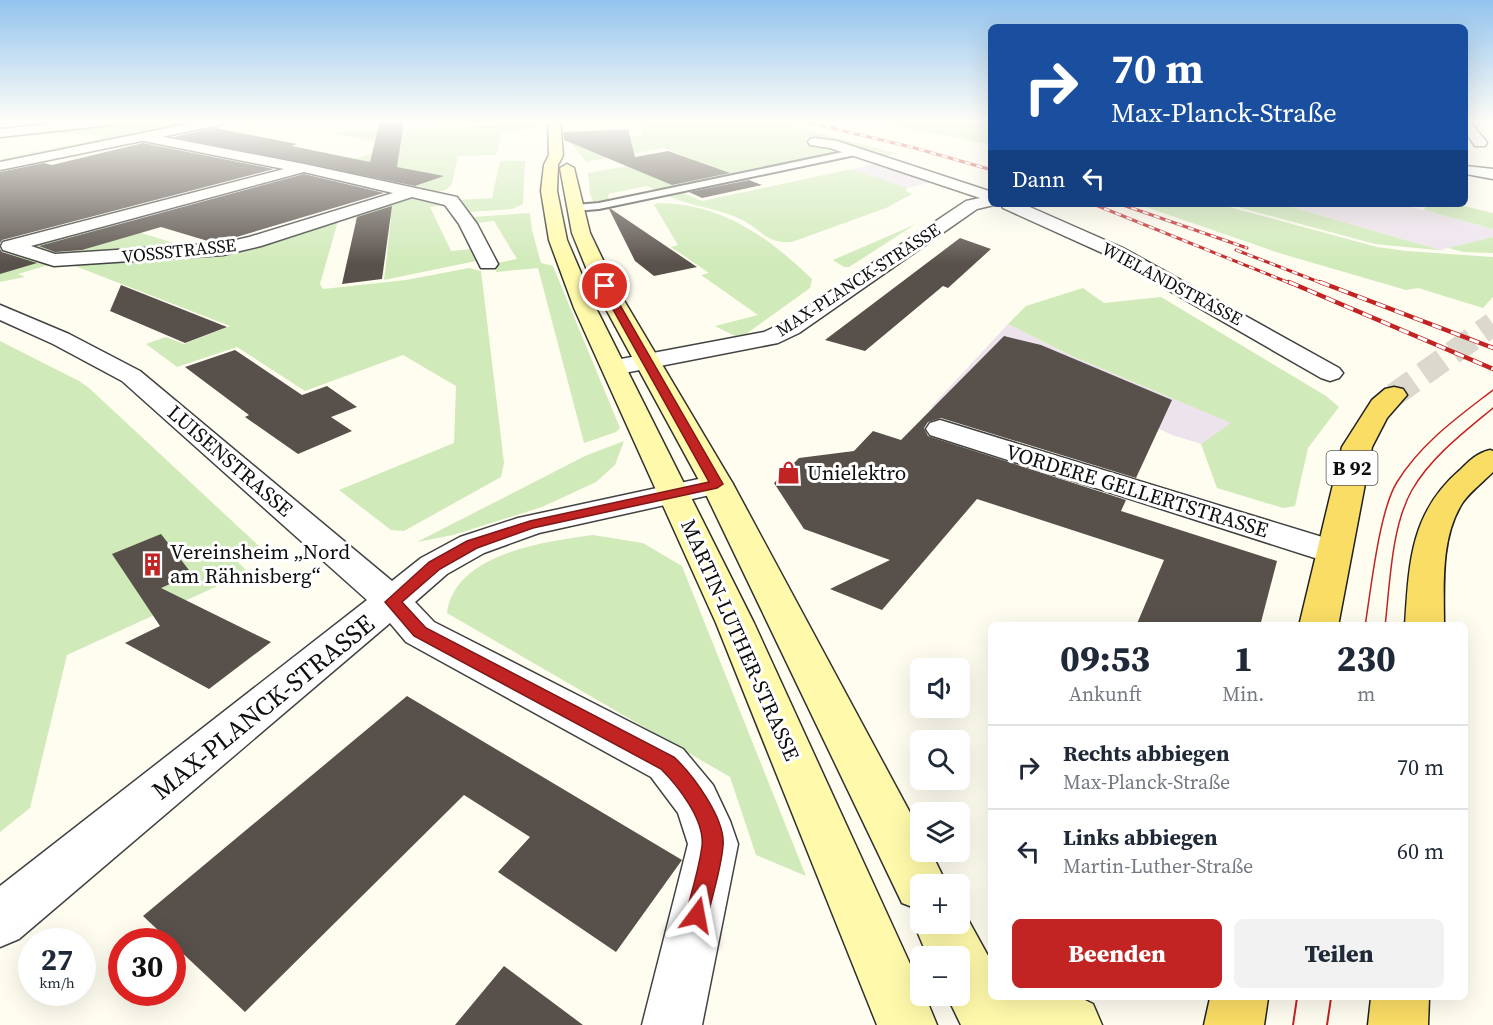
<!DOCTYPE html>
<html lang="de">
<head>
<meta charset="utf-8">
<style>
  :root { --surface:#fff; --page:#f2f2f3; --text:#1f2937; --muted:#747a83; --line:#e0e1e3; --accent:#c22424 }
  body { margin:0; font-family:"Source Serif 4",serif; background:var(--page); color:var(--text); height:100vh; display:flex; flex-direction:column; font-size:22px; white-space:nowrap }
  * { box-sizing:border-box; margin:0 }
  p { font-size:20px; color:var(--muted) }
  .icon { flex:none; width:33px; height:33px; fill:none; stroke:currentColor; stroke-width:2; stroke-linecap:round; stroke-linejoin:round }
  .map { position:relative; flex:1; overflow:hidden }
  .details { position:absolute; left:988px; top:622px; width:480px; height:378px; display:flex; flex-direction:column; background:var(--surface); border-radius:9px; box-shadow:0 6px 24px #0002 }
  .details>* { flex:none }
  .guide { position:absolute; left:988px; top:24px; width:480px; height:183px; border-radius:9px; box-shadow:0 6px 24px #0002; background:#1a4fa0; color:#fff; overflow:hidden }
  .tools { position:absolute; left:910px; top:658px; display:grid; gap:12px }
  .tools a { display:grid; place-items:center; width:60px; height:60px; border-radius:9px; background:var(--surface); box-shadow:0 6px 24px #0002; font-size:30px }
  .speed { position:absolute; left:18px; top:928px; display:flex; gap:12px; font-size:30px; font-weight:700; text-align:center }
  .speed>* { display:grid; place-content:center; width:78px; height:78px; border-radius:50%; background:var(--surface); box-shadow:0 6px 24px #0002; line-height:1 }
  .speed small { font-size:15px; font-weight:400 }
  .speed .limit { border:9px solid #d22; background:#fff; color:#111 }
  .pin { position:absolute; display:grid; place-items:center; width:51px; height:51px; color:#fff; margin:-26px; border:3px solid #fff; border-radius:50%; box-shadow:0 2px 6px #0007 }
  .me { position:absolute; width:66px; margin:-33px; rotate:13deg; stroke-linejoin:round; filter:drop-shadow(0 0 4px #0008) }
  .turn { display:flex; align-items:center; gap:21px; height:126px; padding:0 24px; font-size:27px }
  .turn .icon { width:78px; height:78px; stroke-width:2.5 }
  .turn b { display:block; font-size:42px; line-height:51px }
  .then { display:flex; align-items:center; height:57px; padding:0 24px; background:#0003; gap:12px; font-size:22px }
  .eta { display:flex; justify-content:space-evenly; align-items:center; height:102px; text-align:center }
  .eta b { font-size:36px; font-weight:800; line-height:42px }
  .button { display:flex; gap:12px; margin-top:auto; padding:12px 24px }
  .button a { flex:1; height:69px; border-radius:9px; background:var(--accent); color:#fff; font-size:24px; font-weight:800; line-height:69px; text-align:center }
  .button a+a { background:var(--page); color:var(--text) }
  ul { padding:0; list-style:none }
  li { display:flex; align-items:center; gap:18px; height:84px; padding:0 24px; border-top:2px solid var(--line) }
  li div { flex:1 }
  li b { display:block; font-size:22px }
  li em { font-style:normal }
  .map>svg:first-child { display:block }
  .industrial { fill:#ede3ed }
  .green { fill:#d0eab9 }
  .building { fill:#58504b }
  .lines { fill:none; stroke-linecap:round; stroke-linejoin:round }
  .primary-tunnel { stroke:#dbd9ce; stroke-width:24; stroke-dasharray:24 12; stroke-linecap:butt }
  .service-casing { stroke:#424242; stroke-width:4 }
  .minor-casing { stroke:#424242; stroke-width:3 }
  .tertiary-casing { stroke:#424242; stroke-width:3 }
  .secondary-casing { stroke:#313131; stroke-width:3 }
  .primary-casing { stroke:#202020; stroke-width:3 }
  .service { fill:#fff; fill-rule:evenodd }
  .minor { fill:#fff; fill-rule:evenodd }
  .tertiary { fill:#fff; fill-rule:evenodd }
  .secondary { fill:#fffaab; fill-rule:evenodd }
  .primary { fill:#fadd65; fill-rule:evenodd }
  .tram-far1 { stroke:#c22424; stroke-width:1.5 }
  .tram { stroke:#c22424; stroke-width:2 }
  .rail-far1-casing { stroke:#c22424; stroke-width:3 }
  .rail-casing { stroke:#c22424; stroke-width:4.5 }
  .rail-far1 { stroke:#fff; stroke-width:2; stroke-dasharray:6; stroke-linecap:butt }
  .rail { stroke:#fff; stroke-width:3; stroke-dasharray:10; stroke-linecap:butt }
  .route { fill:#c22424; stroke:#7e1717; stroke-width:1.5 }
  .labels { text-anchor:middle; stroke-width:6; stroke-linejoin:round; paint-order:stroke }
  .far-street-label { font-size:18px; fill:#0f0f0f; stroke:#fff }
  .shield { fill:#fff; stroke:#575757; stroke-width:1.5 }
  .shield-label { font-size:20px; font-weight:bold; fill:#0f0f0f }
  .street-label { font-size:21px; fill:#0f0f0f; stroke:#fff }
  .poi-label { font-size:21px; fill:#0f0f0f; stroke:#fff; text-anchor:start }
  .near-street-label { font-size:26px; fill:#0f0f0f; stroke:#fff }
</style>
</head>
<body>
<div class="map">
<svg width="1493" height="1025" viewBox="0 0 1493 1025">
  <rect width="100%" height="100%" fill="#fffdf0"/>
  <g class="industrial">
    <polygon points="873,164 929,183 907,188 852,169"/>
    <polygon points="1281,204 1401,204 1493,229 1493,237 1440,250"/>
    <polygon points="1008,324 1072,356 1232,423 1201,444 1172,435 1109,405 978,422 931,407"/>
  </g>
  <g class="green">
    <polygon points="142,121 184,121 174,126 0,162 0,159 99,139 105,136 57,133 0,139 0,135"/>
    <polygon points="627,121 776,121 898,154 885,156 831,139 804,145 832,149 844,153 661,191 646,186 608,194 609,201 593,201 590,194 588,173 684,156 664,148 586,162 569,140 641,136 642,127"/>
    <polygon points="873,121 991,121 991,145"/>
    <path d="M535,124V128L503,132L496,155L458,156L452,184C443,197 423,190 411,188L432,180L373,168L349,175L318,169L401,146L333,134L352,131Z"/>
    <polygon points="500,161 525,161 523,204 512,209 467,212 457,200 492,198"/>
    <path d="M852,169L907,188L906,191L912,194L886,208L792,242C768,243 765,234 746,222C721,208 691,207 666,195L678,191L702,201Z"/>
    <polygon points="410,196 447,205 430,207 451,251 471,249 476,261 384,280 391,219 354,221 361,212"/>
    <path d="M657,203C721,203 767,236 812,279L810,288L746,334L735,336L715,326L758,315L701,275L709,273L671,247L678,245L654,205Z"/>
    <polygon points="1137,204 1218,204 1377,247 1407,251 1493,257 1493,297 1483,308 1418,288 1406,290 1279,253"/>
    <polygon points="1226,204 1281,204 1440,250 1457,252 1375,244"/>
    <polygon points="1427,204 1456,204 1493,213 1493,229 1424,210"/>
    <polygon points="530,213 532,230 541,263 553,266 620,428 616,432 584,443 538,268 496,272 497,263 517,259 494,221 477,223 472,217"/>
    <polygon points="338,221 320,284 323,289 406,280 469,268 481,271 504,463 501,477 404,531 391,530 339,490 454,443 456,386 403,355 305,391 237,347 177,367 146,344 166,337 184,344 230,326 62,261 18,274 25,277 0,282 0,255 5,253 46,261 242,247 251,250 300,235 293,232"/>
    <polygon points="113,224 196,250 62,254 28,247"/>
    <polygon points="916,224 849,267 844,267 833,260"/>
    <polygon points="1493,237 1493,253 1463,252 1448,248"/>
    <polygon points="1083,288 1104,303 1161,297 1326,396 1339,407 1308,448 1295,506 1283,508 1217,488 1201,444 1231,423 1072,356 1008,324 1026,306"/>
    <polygon points="0,341 79,381 89,388 259,546 257,551 237,561 248,572 67,655 30,808 0,832"/>
    <polygon points="624,441 615,465 596,482 542,507 453,535 417,542 585,456"/>
    <path d="M593,535L643,543L682,566L806,876L756,855L730,777L447,613C455,553 544,542 593,535Z"/>
  </g>
  <g class="building">
    <polygon points="380,121 404,121 397,167 444,176 415,186 174,137 215,128 297,144 292,146 370,162"/>
    <polygon points="628,129 635,157 668,151 730,173 672,185 564,140 563,132"/>
    <polygon points="143,143 274,169 2,240 0,243 0,172 44,163 52,165"/>
    <polygon points="304,174 384,193 223,241 211,242 161,227 82,250 55,252 39,246"/>
    <polygon points="749,180 762,185 702,198 689,192"/>
    <polygon points="392,206 382,279 342,284 357,217"/>
    <polygon points="609,209 611,209 697,267 654,276 635,261"/>
    <polygon points="960,238 991,249 948,288 943,286 865,351 825,340"/>
    <polygon points="0,249 2,252 37,263 0,274"/>
    <polygon points="121,285 227,327 185,343 110,311"/>
    <polygon points="1004,336 1041,345 1172,400 1136,478 941,418 928,422 924,428 928,436 1126,500 1121,511 1277,561 1260,626 1136,626 1164,560 977,499 882,610 830,589 890,560 804,529 774,483 799,458 854,451 873,431 901,440"/>
    <polygon points="235,350 302,395 327,386 357,407 331,417 352,431 298,454 245,417 249,415 185,367"/>
    <polygon points="161,534 192,574 161,588 271,642 209,689 125,643 160,626 112,554"/>
    <polygon points="407,696 682,860 616,952 498,872 530,837 464,795 245,1012 143,916"/>
    <polygon points="504,966 583,1025 455,1025"/>
  </g>
  <g class="lines">
    <polyline class="primary-tunnel" points="1394,395 1493,324"/>
    <defs>
      <polygon id="service" points="857,149 860,150 860,154 599,209 575,211 569,208 575,205 599,203"/>
      <g id="minor">
        <polygon points="75,121 115,121 109,125 0,137 0,129"/>
        <polygon points="1466,121 1470,122 1485,140 1487,143 1485,146 1475,146 1466,133"/>
        <path d="M144,133L304,164L457,197L477,224L498,264L495,268H481L459,224L445,205L412,197L261,246L223,255L54,266L3,250L1,246L3,242L284,169L139,140L137,137ZM304,172L393,193L249,237L223,243L55,254L31,246Z"/>
        <polygon points="815,138 837,141 992,192 992,204 998,204 977,209 799,333 778,343 614,375 605,372 601,367 605,362 764,332 783,323 966,201 980,198 830,148 810,145 808,142 810,139"/>
        <polygon points="1466,166 1493,169 1493,179 1466,174"/>
        <polygon points="1001,204 1023,204 1123,248 1339,368 1343,373 1339,378 1330,381 1321,378 1109,256 1003,208"/>
        <polygon points="0,305 69,334 140,371 392,581 421,558 460,537 518,518 717,475 728,477 733,484 728,491 539,533 484,553 447,574 415,602 434,622 683,749 713,785 730,821 738,844 702,1025 642,1025 688,844 678,813 651,777 406,642 390,623 19,939 0,947 0,886 367,600 122,381 53,344 0,320"/>
        <polygon points="940,420 1345,544 1351,552 1345,560 1333,563 1321,560 930,435 926,429 930,423"/>
      </g>
      <polygon id="tertiary" points="202,121 226,121 220,125 0,170 0,162"/>
      <g id="secondary">
        <polygon points="548,121 560,121 563,155 558,165 557,191 567,240 596,308 754,623 921,988 921,996 925,996 937,1025 877,1025 716,623 574,308 549,240 541,191 544,165 549,155"/>
        <polygon points="567,164 574,168 590,233 616,287 733,484 921,833 921,852 931,852 947,885 921,885 921,924 960,924 960,905 992,963 992,998 1081,998 1093,1004 1102,1025 961,1025 947,996 960,996 960,957 928,957 914,924 920,910 902,903 701,484 594,287 572,233 560,168"/>
      </g>
      <g id="primary">
        <polygon points="1394,387 1403,389 1407,395 1387,418 1372,447 1338,626 1299,626 1342,447 1372,400 1385,389"/>
        <path d="M1490,450L1493,451V472C1483,482 1471,491 1463,502C1440,537 1444,586 1444,626H1405C1409,564 1410,513 1460,470C1469,461 1477,453 1490,450Z"/>
        <polygon points="1210,998 1268,998 1264,1025 1204,1025"/>
        <polygon points="1371,998 1429,998 1428,1025 1368,1025"/>
      </g>
    </defs>
    <use href="#service" class="service-casing"/>
    <use href="#minor" class="minor-casing"/>
    <use href="#tertiary" class="tertiary-casing"/>
    <use href="#secondary" class="secondary-casing"/>
    <use href="#primary" class="primary-casing"/>
    <use href="#service" class="service"/>
    <use href="#minor" class="minor"/>
    <use href="#tertiary" class="tertiary"/>
    <use href="#secondary" class="secondary"/>
    <use href="#primary" class="primary"/>
    <g class="tram-far1">
      <path d="M1365,626C1371,590 1379,511 1397,482C1421,443 1458,417 1493,390"/>
      <path d="M1385,626C1390,585 1391,527 1412,490C1431,457 1464,432 1493,408"/>
    </g>
    <g class="tram">
      <polyline points="1293,1025 1297,998"/>
      <polyline points="1327,1025 1331,998"/>
    </g>
    <defs>
      <g id="rail-far1">
        <polyline points="802,121 915,148 992,170"/>
        <polyline points="1093,204 1292,284"/>
        <polyline points="1120,204 1247,248"/>
        <polyline points="1236,250 1324,284"/>
      </g>
      <g id="rail">
        <polyline points="1289,282 1493,369"/>
        <polyline points="1320,282 1493,348"/>
      </g>
    </defs>
    <use href="#rail-far1" class="rail-far1-casing"/>
    <use href="#rail" class="rail-casing"/>
    <use href="#rail-far1" class="rail-far1"/>
    <use href="#rail" class="rail"/>
  </g>
  <linearGradient id="sky" x2="0" y2="1"><stop stop-color="#93c4ee"/><stop offset="0.46" stop-color="#fffef8"/><stop offset="1" stop-color="#fffef8" stop-opacity="0"/></linearGradient>
  <rect width="1493" height="264" fill="url(#sky)"/>
  <path class="route" d="M602,285L609,286L723,484L717,488L533,528L477,548L440,569L402,602L426,628L674,757C693,775 726,819 723,846C721,869 713,893 708,915L705,923L697,926L689,923L686,915C691,893 699,869 702,846C705,820 678,786 661,769L414,636L385,602L429,562L467,541L530,521L709,482L600,286Z"/>
  <defs>
    <symbol id="shop-bare" viewBox="-9 -9 18 18"><path d="M-5-2.5h2.3a2.7 3.5 0 0 1 5.4 0H5L5.5 6h-11ZM-1.5-2.5h3a1.5 2.3 0 0 0-3 0Z" fill="#c22424" stroke="#fff" stroke-width="2.5" paint-order="stroke"/></symbol>
    <symbol id="building-bare" viewBox="-9 -9 18 18"><path d="M-4-6H4V6H1V3H-1V6H-4ZM-2.5-4.3h1.7v1.8h-1.7ZM.8-4.3h1.7v1.8H.8ZM-2.5-1h1.7V.8h-1.7ZM.8-1h1.7V.8H.8Z" fill="#c22424" stroke="#fff" stroke-width="2.5" paint-order="stroke"/></symbol>
  </defs>
  <g fill-rule="evenodd">
    <use href="#shop-bare" x="772" y="456" width="33" height="33"/>
    <use href="#building-bare" x="136" y="548" width="33" height="33"/>
  </g>
  <g class="labels">
    <g class="far-street-label">
      <text transform="translate(179 251) rotate(-6)" y="6">VOSSSTRASSE</text>
      <text transform="translate(858 280) rotate(-33)" y="6">MAX-PLANCK-STRASSE</text>
      <text transform="translate(1172 284) rotate(28)" y="6">WIELANDSTRASSE</text>
    </g>
    <rect class="shield" x="1326.5" y="451" width="51" height="34" rx="4.5"/>
    <g class="shield-label">
      <text x="1352" y="475">B 92</text>
    </g>
    <g class="street-label">
      <text transform="translate(230 461) rotate(41)" y="7">LUISENSTRASSE</text>
      <text transform="translate(1137 491) rotate(17)" y="7">VORDERE GELLERTSTRASSE</text>
      <text transform="translate(740 640) rotate(66)" y="7">MARTIN-LUTHER-STRASSE</text>
    </g>
    <g class="poi-label">
      <text x="807" y="480">Unielektro</text>
      <text x="170" y="559">Vereinsheim „Nord<tspan x="170" dy="24">am Rähnisberg“</tspan></text>
    </g>
    <g class="near-street-label">
      <text transform="translate(263 707) rotate(-39)" y="9">MAX-PLANCK-STRASSE</text>
    </g>
  </g>
</svg>
<div class="tools">
<a><svg class="icon" aria-label="sound" viewBox="0 0 24 24"><path d="M4 9h4l5-4v14l-5-4H4zM17 9q2 3 0 6"/></svg></a>
<a><svg class="icon" aria-label="search" viewBox="0 0 24 24"><circle cx="10" cy="10" r="6"/><path d="M15 15l6 6"/></svg></a>
<a><svg class="icon" aria-label="layers" viewBox="0 0 24 24"><path d="M12 4l9 5-9 5-9-5zM3 14l9 5 9-5"/></svg></a>
<a>+</a>
<a>−</a>
</div>
<div class="speed"><div>27<small>km/h</small></div><div class="limit">30</div></div>
<div class="pin" style="left:605px;top:286px;background:#d93025"><svg class="icon" aria-label="arrive" viewBox="0 0 24 24"><path d="M6 21V4h12l-3 4 3 4H6"/></svg></div>
<svg class="me" style="left:697px;top:915px" viewBox="-20 -20 40 40"><path d="M0-17L14 15 0 8-14 15z" fill="#c22424" stroke="#fff" stroke-width="4"/></svg>
<div class="guide">
<div class="turn"><svg class="icon" aria-label="right" viewBox="0 0 24 24"><path d="M7 20v-9h11M14 6l5 5-5 5"/></svg><div><b>70 m</b>Max-Planck-Straße</div></div>
<div class="then">Dann<svg class="icon" aria-label="left" viewBox="0 0 24 24"><path d="M17 20v-9H6M10 6l-5 5 5 5"/></svg></div>
</div>
<section class="details">
<div class="eta">
<div><b>09:53</b><p>Ankunft</p></div>
<div><b>1</b><p>Min.</p></div>
<div><b>230</b><p>m</p></div>
</div>
<ul>
<li><svg class="icon" aria-label="right" viewBox="0 0 24 24"><path d="M7 20v-9h11M14 6l5 5-5 5"/></svg><div><b>Rechts abbiegen</b><p>Max-Planck-Straße</p></div><em>70 m</em></li>
<li><svg class="icon" aria-label="left" viewBox="0 0 24 24"><path d="M17 20v-9H6M10 6l-5 5 5 5"/></svg><div><b>Links abbiegen</b><p>Martin-Luther-Straße</p></div><em>60 m</em></li>
</ul>
<div class="button"><a>Beenden</a><a>Teilen</a></div>
</section>
</div>
</body>
</html>
